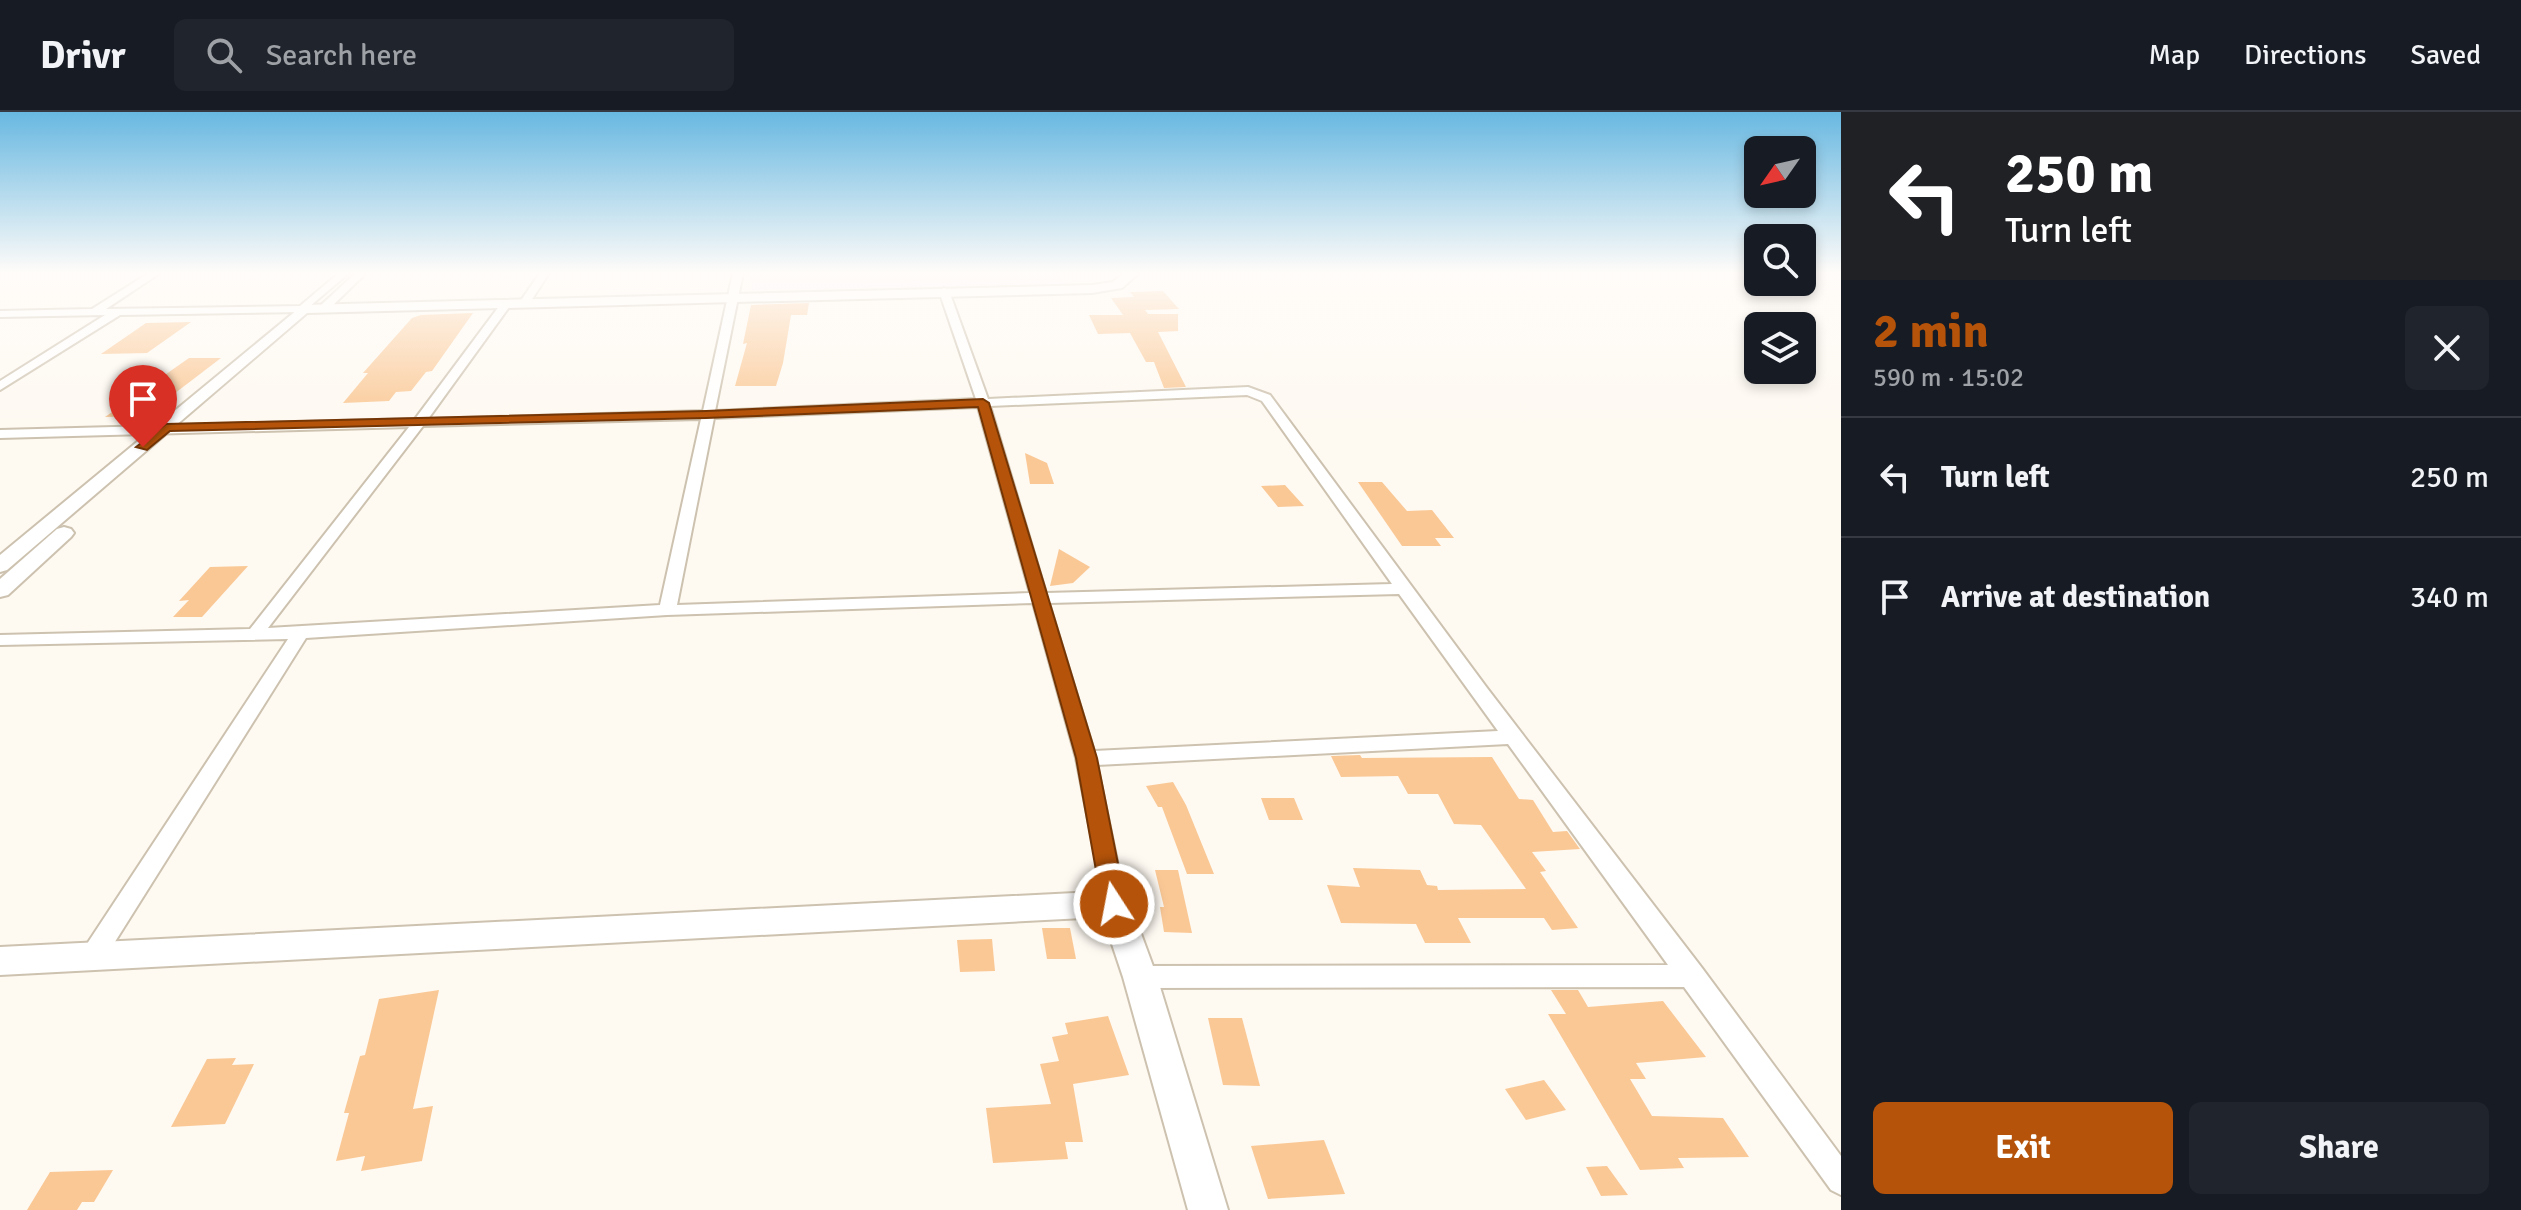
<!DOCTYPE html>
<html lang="en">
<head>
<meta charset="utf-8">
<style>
  :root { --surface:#171b24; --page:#20242c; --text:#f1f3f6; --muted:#9ea1a6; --line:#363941; --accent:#b45309 }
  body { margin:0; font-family:Signika,sans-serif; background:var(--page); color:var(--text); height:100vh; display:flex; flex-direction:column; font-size:30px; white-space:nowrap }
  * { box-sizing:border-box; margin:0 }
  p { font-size:26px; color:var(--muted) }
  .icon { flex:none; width:44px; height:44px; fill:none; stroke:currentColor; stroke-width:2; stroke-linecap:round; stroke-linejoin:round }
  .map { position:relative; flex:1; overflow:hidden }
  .details { display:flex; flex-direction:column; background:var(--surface); width:680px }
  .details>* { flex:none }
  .banner { background:#202124; color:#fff; overflow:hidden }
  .needle { width:52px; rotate:236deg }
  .controls { position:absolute; left:1744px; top:24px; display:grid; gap:16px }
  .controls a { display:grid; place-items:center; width:72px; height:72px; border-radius:12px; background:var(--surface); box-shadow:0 4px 12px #0003; font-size:40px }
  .pin { position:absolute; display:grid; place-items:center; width:68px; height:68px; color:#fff; margin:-82px -34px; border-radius:50% 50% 50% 0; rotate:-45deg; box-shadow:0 0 8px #0007 }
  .pin .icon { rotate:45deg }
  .me { position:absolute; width:88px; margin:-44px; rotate:349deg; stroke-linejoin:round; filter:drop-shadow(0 0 6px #0008) }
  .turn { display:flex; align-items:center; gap:28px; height:168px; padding:0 32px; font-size:36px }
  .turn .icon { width:104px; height:104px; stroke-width:2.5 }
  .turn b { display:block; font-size:56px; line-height:68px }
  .round { display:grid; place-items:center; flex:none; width:84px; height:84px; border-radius:12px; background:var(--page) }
  .headline { display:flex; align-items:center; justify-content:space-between; height:136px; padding:0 32px }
  h1 { font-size:48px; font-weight:800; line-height:60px; color:var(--accent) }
  .action { display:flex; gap:16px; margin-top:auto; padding:16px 32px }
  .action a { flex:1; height:92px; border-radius:12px; background:var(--accent); color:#fff; font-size:32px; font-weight:800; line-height:92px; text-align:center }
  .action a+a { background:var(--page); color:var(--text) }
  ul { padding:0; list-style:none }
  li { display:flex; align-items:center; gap:24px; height:120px; padding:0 32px; border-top:2px solid var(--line) }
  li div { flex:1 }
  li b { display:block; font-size:30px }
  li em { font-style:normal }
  header { display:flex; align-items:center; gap:48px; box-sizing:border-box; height:112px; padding:0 40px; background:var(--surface); border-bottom:2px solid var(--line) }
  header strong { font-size:38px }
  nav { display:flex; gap:44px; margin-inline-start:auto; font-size:28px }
  .search { width:560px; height:72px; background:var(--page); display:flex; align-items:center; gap:20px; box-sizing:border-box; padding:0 28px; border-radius:12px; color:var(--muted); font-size:30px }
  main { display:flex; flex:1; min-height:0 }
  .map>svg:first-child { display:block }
  .education { fill:#f7eafe }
  .building { fill:#fac895 }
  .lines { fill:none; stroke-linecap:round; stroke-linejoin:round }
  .minor-casing { stroke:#cdc2af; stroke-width:4 }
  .tertiary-casing { stroke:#cdc2af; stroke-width:4 }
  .minor { fill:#fff; fill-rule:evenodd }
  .tertiary { fill:#fff; fill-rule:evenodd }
  .route { fill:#b45309; stroke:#753606; stroke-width:2 }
</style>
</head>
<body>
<header>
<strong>Drivr</strong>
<div class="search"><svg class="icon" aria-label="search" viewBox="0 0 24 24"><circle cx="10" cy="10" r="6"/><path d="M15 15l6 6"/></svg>Search here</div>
<nav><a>Map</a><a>Directions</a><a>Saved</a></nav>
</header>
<main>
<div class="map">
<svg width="1841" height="1098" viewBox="0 0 1841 1098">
  <rect width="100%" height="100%" fill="#fef9f1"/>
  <polygon class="education" points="751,161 1059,161 1065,172 752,178"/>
  <g class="building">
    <polygon points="1163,179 1179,197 1145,198 1148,202 1178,202 1178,219 1158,220 1186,275 1164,276 1154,250 1146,250 1130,221 1098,222 1089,203 1123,203 1111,186 1134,185 1130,180"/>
    <polygon points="809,191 807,203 791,203 783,251 776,274 735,274 747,231 743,232 751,193"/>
    <polygon points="473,201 432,259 426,260 411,279 396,280 389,289 343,291 368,261 363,261 412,206 421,203"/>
    <polygon points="191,210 147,241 101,242 146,211"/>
    <polygon points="189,246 221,246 145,304 105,305"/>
    <polygon points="1025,341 1047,351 1054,372 1030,372"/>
    <polygon points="1358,370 1382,370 1407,399 1432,398 1454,426 1435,426 1441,434 1402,434"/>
    <polygon points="1285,373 1304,394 1278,395 1261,374"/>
    <polygon points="1059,437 1090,455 1073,471 1050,474"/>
    <polygon points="248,454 202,505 173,505 189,488 179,489 210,455"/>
    <polygon points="1360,643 1362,646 1492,645 1519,687 1533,688 1553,720 1567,719 1580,737 1532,740 1546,759 1540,760 1578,816 1552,818 1544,806 1458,806 1471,831 1425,831 1416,812 1341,811 1327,773 1360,775 1353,756 1420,758 1427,773 1437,774 1438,778 1526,777 1481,713 1454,712 1438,682 1408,682 1398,664 1341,665 1331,644"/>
    <polygon points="1173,670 1186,693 1214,762 1187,762 1162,695 1158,695 1146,674"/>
    <polygon points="1261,686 1294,686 1303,708 1269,708"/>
    <polygon points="1155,758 1178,758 1192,821 1164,820 1160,795 1164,795"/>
    <polygon points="1042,816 1070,816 1076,847 1047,847"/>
    <polygon points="992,827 995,859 960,860 957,828"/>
    <polygon points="439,878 413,997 433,994 422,1049 361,1059 365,1044 336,1049 349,1001 344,1001 360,944 365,943 379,887"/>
    <polygon points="1551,878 1578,878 1588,895 1663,889 1706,945 1636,951 1646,967 1630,967 1652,1004 1723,1006 1749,1045 1678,1046 1684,1056 1640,1058 1548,902 1566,902"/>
    <polygon points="1108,904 1129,963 1073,972 1083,1030 1065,1030 1068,1047 993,1051 986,996 1051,992 1040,952 1059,949 1052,925 1068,922 1065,911"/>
    <polygon points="1208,906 1242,906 1260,974 1223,973"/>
    <polygon points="236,946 232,953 254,952 225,1012 171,1015 207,947"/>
    <polygon points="1544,968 1566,998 1526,1008 1505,977"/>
    <polygon points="1324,1028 1345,1082 1268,1087 1251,1034"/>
    <polygon points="1607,1054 1628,1083 1601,1084 1586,1055"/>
    <polygon points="113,1058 94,1090 82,1090 77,1098 27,1098 50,1060"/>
  </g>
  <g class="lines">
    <defs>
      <g id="minor">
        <polygon points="149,161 160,161 106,197 300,194 339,161 349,161 303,200 120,203 0,278 0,269 105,203 0,205 0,199 92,197"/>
        <polygon points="356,161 366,161 328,198 320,198 320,194"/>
        <polygon points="540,161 549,161 529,192 521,192 520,190"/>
        <path d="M733,161H743L715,299L976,287L939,179L944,176L949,179L988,287L1248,275L1270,283L1487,576L1702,856L1841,1044V1083L1831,1078L1684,875L1140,876L1131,873L1127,865L1131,857L1140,854L1668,853L1508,632L1097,653L1126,792L1122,799L1114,802L1106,799L1076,646L1033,491L667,503L306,526L101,852L92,856L83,852L80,845L83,838L288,527L0,533V523L250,517L409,315L0,326V318L415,307L503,189L507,188L512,191L428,307L703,299ZM1247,283L1262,289L1392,472L1046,481L990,294ZM978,295L1030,481L677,493L714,306ZM701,307L660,493L268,516L423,314ZM1399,482L1498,619L1094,639L1049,491Z"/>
      </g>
      <g id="tertiary">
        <polygon points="1124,161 1139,161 1122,176 1092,181 307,201 7,458 0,460 0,443 303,193 1092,173 1113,170"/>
        <polygon points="64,415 71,417 74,421 71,425 8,483 0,485 0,467 57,417"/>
        <polygon points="1114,779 1125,783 1130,792 1157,865 1228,1098 1188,1098 1123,865 1103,805 0,863 0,835"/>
      </g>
    </defs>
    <use href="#minor" class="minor-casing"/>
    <use href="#tertiary" class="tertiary-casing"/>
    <use href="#minor" class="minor"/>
    <use href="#tertiary" class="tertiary"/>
  </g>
  <linearGradient id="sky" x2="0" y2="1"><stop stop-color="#68b8e1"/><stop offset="0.51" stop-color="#fffcf9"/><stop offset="1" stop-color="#fffcf9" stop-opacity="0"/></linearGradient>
  <rect width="1841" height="315" fill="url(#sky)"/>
  <polygon class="route" points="983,287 989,291 1097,646 1126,792 1122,799 1114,802 1105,799 1102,792 1076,646 978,295 706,306 170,319 147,338 136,335 166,312 706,299"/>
</svg>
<div class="controls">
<a><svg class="needle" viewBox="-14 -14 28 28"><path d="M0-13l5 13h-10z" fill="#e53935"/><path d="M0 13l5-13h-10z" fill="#9ea1a6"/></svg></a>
<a><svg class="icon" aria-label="search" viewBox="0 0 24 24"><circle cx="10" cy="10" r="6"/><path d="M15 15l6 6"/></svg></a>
<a><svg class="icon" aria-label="layers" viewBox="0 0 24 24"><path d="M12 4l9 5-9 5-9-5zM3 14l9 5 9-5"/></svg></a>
</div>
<div class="pin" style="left:143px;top:335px;background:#d93025"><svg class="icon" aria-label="arrive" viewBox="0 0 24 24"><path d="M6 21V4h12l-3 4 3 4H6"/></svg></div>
<svg class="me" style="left:1114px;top:792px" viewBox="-20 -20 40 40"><circle r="17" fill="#b45309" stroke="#fff" stroke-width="3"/><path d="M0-11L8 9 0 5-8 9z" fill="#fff"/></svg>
</div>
<section class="details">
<div class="banner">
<div class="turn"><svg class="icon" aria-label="left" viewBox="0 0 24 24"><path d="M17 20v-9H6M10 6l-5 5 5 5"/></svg><div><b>250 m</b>Turn left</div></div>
</div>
<div class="headline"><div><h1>2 min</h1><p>590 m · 15:02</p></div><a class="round"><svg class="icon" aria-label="close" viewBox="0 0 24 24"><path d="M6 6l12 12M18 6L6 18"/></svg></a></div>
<ul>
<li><svg class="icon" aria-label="left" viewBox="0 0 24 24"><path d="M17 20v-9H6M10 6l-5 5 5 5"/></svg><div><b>Turn left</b></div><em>250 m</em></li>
<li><svg class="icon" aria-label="arrive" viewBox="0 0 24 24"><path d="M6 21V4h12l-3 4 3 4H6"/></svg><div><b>Arrive at destination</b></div><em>340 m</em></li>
</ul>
<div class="action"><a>Exit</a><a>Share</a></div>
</section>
</main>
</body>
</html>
